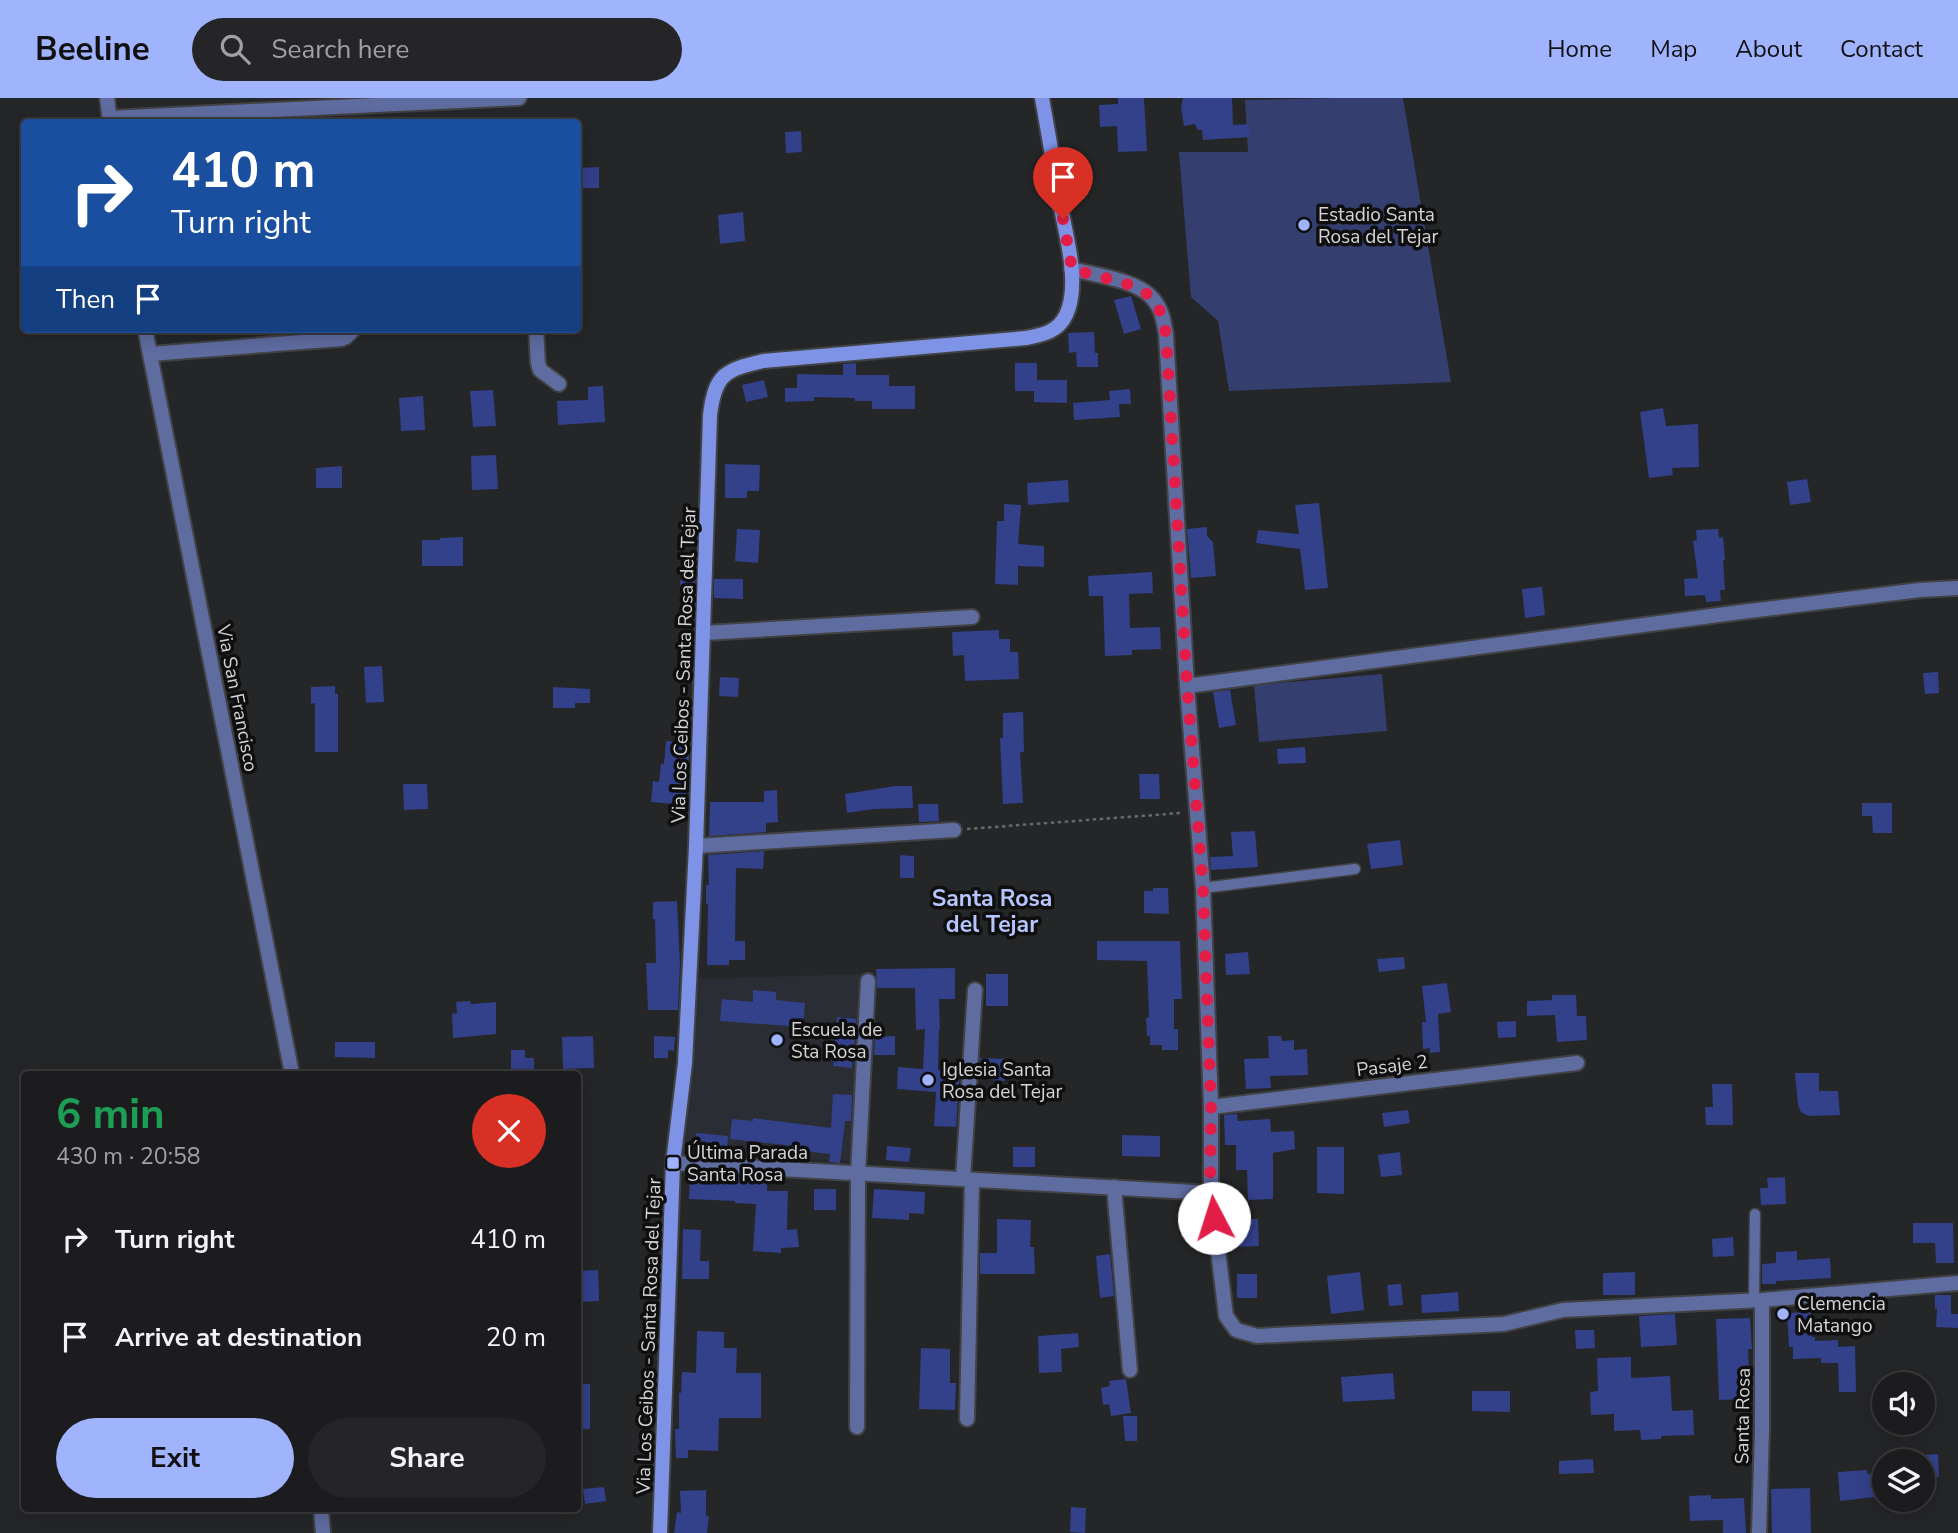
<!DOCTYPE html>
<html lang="en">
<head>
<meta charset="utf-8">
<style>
  :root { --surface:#1c1c1e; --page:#252527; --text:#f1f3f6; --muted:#a0a1a4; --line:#3a3a3c; --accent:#a0b3fd }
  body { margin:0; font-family:"Nunito Sans",sans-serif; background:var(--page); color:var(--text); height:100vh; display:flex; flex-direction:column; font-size:26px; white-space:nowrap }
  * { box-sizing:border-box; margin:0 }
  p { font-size:23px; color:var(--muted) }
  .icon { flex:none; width:38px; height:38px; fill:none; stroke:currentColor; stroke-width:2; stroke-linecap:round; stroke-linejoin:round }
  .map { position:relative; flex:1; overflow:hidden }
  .details { position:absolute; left:21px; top:973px; width:560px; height:441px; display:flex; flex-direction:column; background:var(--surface); border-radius:7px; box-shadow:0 4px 18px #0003,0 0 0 2px var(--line) }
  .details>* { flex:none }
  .guide { position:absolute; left:21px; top:21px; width:560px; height:214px; border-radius:7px; box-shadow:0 4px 18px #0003,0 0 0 2px var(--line); background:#1a4fa0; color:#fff; overflow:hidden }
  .buttons { position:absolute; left:1872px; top:1274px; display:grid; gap:14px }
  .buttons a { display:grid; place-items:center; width:63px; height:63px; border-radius:50%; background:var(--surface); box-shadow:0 4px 18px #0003,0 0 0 2px var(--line); font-size:35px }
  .pin { position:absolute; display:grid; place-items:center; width:60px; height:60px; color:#fff; margin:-72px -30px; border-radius:50% 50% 50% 0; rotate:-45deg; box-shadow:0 0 7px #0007 }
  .pin .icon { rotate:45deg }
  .me { position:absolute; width:77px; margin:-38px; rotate:355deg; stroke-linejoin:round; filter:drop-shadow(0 0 5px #0008) }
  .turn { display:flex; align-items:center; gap:24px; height:147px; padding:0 35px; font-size:32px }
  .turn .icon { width:91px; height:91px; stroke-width:2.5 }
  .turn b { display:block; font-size:49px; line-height:60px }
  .then { display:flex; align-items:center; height:66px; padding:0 35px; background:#0003; gap:14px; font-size:26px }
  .round { display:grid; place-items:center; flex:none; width:74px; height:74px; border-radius:37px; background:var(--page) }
  .overview { display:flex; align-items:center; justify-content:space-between; height:119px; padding:0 35px }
  h1 { font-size:42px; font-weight:700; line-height:52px; color:#1e9e55 }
  .primary-button { display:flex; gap:14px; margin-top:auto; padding:14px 35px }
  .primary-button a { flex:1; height:80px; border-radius:42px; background:var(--accent); color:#111; font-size:28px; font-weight:700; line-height:80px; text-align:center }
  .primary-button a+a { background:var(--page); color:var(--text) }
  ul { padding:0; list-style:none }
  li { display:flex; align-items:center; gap:21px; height:98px; padding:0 35px }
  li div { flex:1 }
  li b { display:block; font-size:26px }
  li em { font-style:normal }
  header { display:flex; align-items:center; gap:42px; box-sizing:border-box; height:98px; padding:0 35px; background:var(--accent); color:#111 }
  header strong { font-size:33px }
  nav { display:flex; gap:38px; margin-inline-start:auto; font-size:24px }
  .search { width:490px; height:63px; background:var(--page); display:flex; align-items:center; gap:18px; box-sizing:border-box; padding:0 24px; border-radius:38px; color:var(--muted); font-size:26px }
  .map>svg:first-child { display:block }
  .built { fill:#2b2d35 }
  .green { fill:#343f6f }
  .building { fill:#33408a }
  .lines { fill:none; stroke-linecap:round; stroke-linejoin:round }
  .service-casing { stroke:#414244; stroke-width:13 }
  .minor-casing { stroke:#414244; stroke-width:18 }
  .tertiary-casing { stroke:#414244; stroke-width:18 }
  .secondary-casing { stroke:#414244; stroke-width:18 }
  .path { stroke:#67686a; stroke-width:2.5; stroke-dasharray:3.5 3.5; stroke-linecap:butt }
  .service { stroke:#5f6ca0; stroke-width:10 }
  .minor { stroke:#5f6ca0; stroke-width:14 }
  .tertiary { stroke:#5f6ca0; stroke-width:14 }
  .secondary { stroke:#7f93e6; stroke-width:14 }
  .route { stroke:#e11d48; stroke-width:12; stroke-dasharray:0 21.6 }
  .poi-dot { fill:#a0b3fd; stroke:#0f0f10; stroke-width:2.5 }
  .labels { text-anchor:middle; stroke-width:7; stroke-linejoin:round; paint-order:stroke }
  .poi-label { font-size:19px; fill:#d5d5d7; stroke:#0f0f10; text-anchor:start }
  .street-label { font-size:19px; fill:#d5d5d7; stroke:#0f0f10 }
  .quarter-label { font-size:23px; font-weight:bold; fill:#b6c5fd; stroke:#0f0f10 }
</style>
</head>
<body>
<header>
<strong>Beeline</strong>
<div class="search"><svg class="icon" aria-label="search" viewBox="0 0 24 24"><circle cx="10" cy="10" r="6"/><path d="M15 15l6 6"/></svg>Search here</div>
<nav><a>Home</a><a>Map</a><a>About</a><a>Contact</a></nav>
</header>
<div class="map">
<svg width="1958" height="1435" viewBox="0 0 1958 1435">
  <rect width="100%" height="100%" fill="#252628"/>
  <polygon class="built" points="863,876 856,1063 681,1057 689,1002 698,881"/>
  <g class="green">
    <polygon points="1336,0 1403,0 1451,284 1229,293 1218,223 1191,199 1179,54 1248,54 1245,2"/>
    <polygon points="1382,576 1387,633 1259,644 1254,587"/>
  </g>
  <g class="building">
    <polygon points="1118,0 1144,0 1147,53 1118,54 1117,28 1100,29 1099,7 1118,6"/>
    <polygon points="1183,0 1232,0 1233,27 1249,26 1250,39 1203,42 1202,32 1198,32 1195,26 1184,28 1181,9"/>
    <polygon points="801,33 802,54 786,55 785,34"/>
    <polygon points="599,69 599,90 578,90 578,70"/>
    <polygon points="743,114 745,143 720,146 718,117"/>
    <polygon points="1131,198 1141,231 1124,236 1114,202"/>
    <polygon points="1094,234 1095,255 1098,255 1098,269 1077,269 1076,254 1069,255 1068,235"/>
    <polygon points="856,265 856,277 889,277 889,288 915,288 915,311 872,311 872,303 855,303 854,300 814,299 814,303 785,304 785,290 797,290 797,276 843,277 843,266"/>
    <polygon points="1015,265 1037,265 1037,282 1067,282 1067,305 1034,304 1034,293 1015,293"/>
    <polygon points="764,282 768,299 746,304 742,287"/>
    <polygon points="603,288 605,324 558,327 557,303 588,302 588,289"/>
    <polygon points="1130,291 1131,306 1119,306 1120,319 1074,322 1073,305 1110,302 1109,293"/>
    <polygon points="493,292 496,328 473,329 470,293"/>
    <polygon points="423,298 425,332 401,333 399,300"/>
    <polygon points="1663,310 1666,328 1698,326 1699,369 1672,370 1673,377 1649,380 1640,314"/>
    <polygon points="496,357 498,391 472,392 471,358"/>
    <polygon points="725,366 760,367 759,393 747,393 747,400 725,400"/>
    <polygon points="342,368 342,390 316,390 316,370"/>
    <polygon points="1807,381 1811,404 1790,407 1787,384"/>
    <polygon points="1068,382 1069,404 1028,407 1027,385"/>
    <polygon points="1319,405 1328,490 1305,492 1300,451 1256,445 1258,432 1299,436 1295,407"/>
    <polygon points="1004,406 1021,407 1018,446 1044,448 1044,469 1018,468 1018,487 995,486 997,423 1004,423"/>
    <polygon points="1207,429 1207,438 1213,444 1216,478 1191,480 1187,431"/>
    <polygon points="737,431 760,432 758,465 735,463"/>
    <polygon points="1718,431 1719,440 1723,439 1725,462 1723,462 1725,492 1720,492 1721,503 1706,504 1705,497 1685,498 1684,481 1698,480 1693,443 1697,442 1696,432"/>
    <polygon points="463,439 463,468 422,468 422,442 440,442 440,440"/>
    <polygon points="1152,474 1153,495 1129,496 1130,530 1160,529 1161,551 1132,552 1132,557 1105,558 1103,498 1089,498 1088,478"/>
    <polygon points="695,481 694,509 685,509 685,500 681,501 680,482"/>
    <polygon points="714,481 743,481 743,501 714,500"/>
    <polygon points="1542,489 1545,517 1525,520 1522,491"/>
    <polygon points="999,532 999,541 1010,541 1010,554 1018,554 1019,581 965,583 964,557 953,558 952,534"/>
    <polygon points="382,568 384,604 366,605 364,569"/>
    <polygon points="1938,574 1939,595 1925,596 1923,575"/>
    <polygon points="720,579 739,580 738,599 719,598"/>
    <polygon points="335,588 335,596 338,596 338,654 315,654 315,605 311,606 311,589"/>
    <polygon points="553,589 590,591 590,605 575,605 575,610 553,610"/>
    <polygon points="1230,592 1236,627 1219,630 1213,594"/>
    <polygon points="1023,614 1024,654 1020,654 1023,705 1003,706 1000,640 1003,640 1003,615"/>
    <polygon points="666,643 690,645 685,707 651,704 653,683 659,684 661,666 664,666"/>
    <polygon points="1305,649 1306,665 1278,666 1277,651"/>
    <polygon points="1139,676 1159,676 1160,701 1140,701"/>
    <polygon points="403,686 427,686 428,711 404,712"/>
    <polygon points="895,688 912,688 913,710 874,711 847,715 845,696"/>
    <polygon points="777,692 778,724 766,725 766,734 709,738 710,704 764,704 764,693"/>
    <polygon points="1862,705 1892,705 1892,735 1873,735 1872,718 1862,718"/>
    <polygon points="918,706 938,706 939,723 919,724"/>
    <polygon points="1255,733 1258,769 1211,772 1210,759 1233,758 1231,734"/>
    <polygon points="1400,742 1403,767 1371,771 1367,746"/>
    <polygon points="764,753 763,771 736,770 735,843 745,843 745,862 729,862 729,867 707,867 708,806 706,806 706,787 709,787 708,757"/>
    <polygon points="900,757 914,758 914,780 900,780"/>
    <polygon points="1153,790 1168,790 1169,816 1144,815 1144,793 1153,793"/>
    <polygon points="677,803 680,866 678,912 648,912 646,865 656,865 655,821 653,821 653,804"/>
    <polygon points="1097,843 1180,843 1182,901 1174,901 1174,931 1178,931 1178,952 1162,952 1162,947 1150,947 1150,938 1147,938 1146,920 1149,919 1147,863 1097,862"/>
    <polygon points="1248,854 1250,876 1226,877 1225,856"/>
    <polygon points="1404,859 1405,871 1379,874 1377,861"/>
    <polygon points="955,870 955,901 939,901 940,931 939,931 938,972 960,973 956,1029 934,1028 936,994 897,991 898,969 923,971 925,931 916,932 915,890 877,890 876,871"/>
    <rect x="986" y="876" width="22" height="32"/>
    <polygon points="1447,885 1451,914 1438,916 1440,954 1430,955 1430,950 1423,951 1422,924 1426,924 1422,888"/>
    <polygon points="753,892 776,894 776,902 805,905 803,929 720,923 722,901 753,904"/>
    <polygon points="1552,897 1576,897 1577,918 1586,918 1587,942 1557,944 1555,917 1527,918 1527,903 1552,902"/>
    <polygon points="470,903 471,906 496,904 496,936 453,940 452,916 457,915 456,904"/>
    <polygon points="837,919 856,921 854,958 853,958 852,970 833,968"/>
    <polygon points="1516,923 1516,939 1498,940 1497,924"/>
    <polygon points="593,938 594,970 563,971 562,939"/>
    <polygon points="654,938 675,939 674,953 668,952 668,960 654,960"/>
    <polygon points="895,938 895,957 874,957 875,939"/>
    <polygon points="1268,938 1281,938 1282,943 1294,942 1294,952 1307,951 1308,977 1270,978 1271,990 1246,991 1244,961 1269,960"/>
    <polygon points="335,944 375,944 375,960 335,959"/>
    <polygon points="511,952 525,952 525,960 534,960 534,976 511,976"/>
    <polygon points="980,960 1005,961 1005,983 990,982 990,975 979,975"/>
    <polygon points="1795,975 1819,975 1819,993 1838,993 1840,1017 1808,1018 1801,1014 1798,1007"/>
    <polygon points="1712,986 1732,986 1733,1027 1706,1027 1705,1009 1713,1009"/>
    <polygon points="833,996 852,997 851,1023 845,1023 840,1065 829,1064 830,1056 795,1052 795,1048 730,1041 732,1021 753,1023 753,1020 831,1030"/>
    <polygon points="1408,1012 1410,1025 1384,1029 1382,1015"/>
    <polygon points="1237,1016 1238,1023 1270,1021 1271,1034 1294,1033 1295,1051 1273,1055 1273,1101 1248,1102 1247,1072 1236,1072 1236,1047 1225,1047 1224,1017"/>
    <polygon points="696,1035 728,1038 727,1052 695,1049"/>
    <polygon points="1122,1037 1160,1038 1160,1059 1122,1058"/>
    <polygon points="887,1048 911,1050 909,1064 886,1062"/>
    <rect x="1013" y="1049" width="22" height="20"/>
    <polygon points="1317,1049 1344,1049 1344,1096 1317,1095"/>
    <polygon points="1400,1054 1402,1077 1381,1079 1378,1057"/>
    <polygon points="690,1076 767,1080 767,1093 788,1093 787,1132 797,1131 799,1149 781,1150 781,1155 753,1153 756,1106 735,1105 735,1103 689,1101"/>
    <polygon points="1785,1079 1786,1106 1761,1107 1760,1090 1768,1090 1767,1080"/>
    <rect x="814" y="1091" width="22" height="21"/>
    <polygon points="874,1091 925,1094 924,1116 909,1115 909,1122 872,1120"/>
    <polygon points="997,1121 1031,1122 1030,1149 1034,1149 1035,1176 980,1176 980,1155 997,1155"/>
    <polygon points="1258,1121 1259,1148 1231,1149 1230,1133 1240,1132 1240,1122"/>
    <polygon points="1913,1125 1953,1125 1954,1165 1936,1165 1935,1145 1913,1145"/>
    <polygon points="683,1131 701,1132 700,1163 709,1163 709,1181 682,1181"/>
    <polygon points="1733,1139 1734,1158 1713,1159 1712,1141"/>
    <polygon points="1797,1153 1797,1162 1830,1160 1831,1180 1776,1183 1776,1186 1762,1186 1762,1166 1776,1165 1776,1154"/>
    <polygon points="1110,1156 1114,1198 1100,1200 1096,1158"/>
    <polygon points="598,1172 599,1203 578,1204 579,1173"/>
    <polygon points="1360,1174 1364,1212 1331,1216 1327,1178"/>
    <polygon points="1635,1174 1635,1197 1603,1197 1603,1175"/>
    <rect x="1237" y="1176" width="20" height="24"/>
    <polygon points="1401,1186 1403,1207 1389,1208 1387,1187"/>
    <polygon points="1458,1194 1459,1213 1422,1215 1421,1197"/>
    <polygon points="1935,1197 1951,1197 1951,1216 1958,1216 1958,1230 1936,1229 1937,1211 1935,1211"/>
    <polygon points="1811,1214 1812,1239 1815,1239 1815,1243 1838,1242 1838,1249 1855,1248 1856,1294 1839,1294 1838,1265 1821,1265 1821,1260 1793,1261 1793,1249 1789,1249 1787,1215"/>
    <polygon points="1675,1216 1677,1247 1641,1249 1639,1218"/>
    <polygon points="1750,1220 1752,1251 1748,1251 1749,1274 1740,1274 1741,1301 1719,1302 1716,1221"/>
    <polygon points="1575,1232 1594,1232 1595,1250 1576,1251"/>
    <polygon points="697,1233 724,1234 724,1250 737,1250 736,1275 761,1275 761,1320 719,1320 718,1353 688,1352 688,1360 676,1360 675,1331 679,1331 679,1295 681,1295 682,1274 696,1275"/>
    <polygon points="1078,1235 1079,1249 1061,1251 1062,1274 1039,1275 1038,1238"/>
    <polygon points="921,1250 950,1251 950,1285 956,1285 955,1312 919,1311"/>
    <polygon points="1631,1259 1631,1280 1670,1278 1672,1313 1693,1312 1694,1337 1661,1338 1661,1341 1641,1342 1640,1332 1614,1333 1614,1316 1591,1317 1590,1294 1598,1293 1597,1260"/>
    <polygon points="1393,1275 1395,1301 1343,1304 1341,1279"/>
    <polygon points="1126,1281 1131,1315 1111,1318 1109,1306 1103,1307 1101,1290 1110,1288 1109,1283"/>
    <rect x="578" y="1286" width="12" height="45"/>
    <polygon points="1472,1293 1510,1293 1510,1314 1472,1313"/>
    <polygon points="1123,1318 1137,1318 1137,1343 1125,1343"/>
    <polygon points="1938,1356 1939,1379 1923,1380 1923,1357"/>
    <polygon points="1593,1361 1594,1375 1559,1376 1559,1363"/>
    <polygon points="1867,1372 1867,1376 1881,1375 1883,1398 1840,1403 1838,1374"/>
    <polygon points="604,1389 606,1403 585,1406 583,1391"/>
    <polygon points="1810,1390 1811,1435 1772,1435 1771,1391"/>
    <polygon points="706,1392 706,1418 709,1418 707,1435 674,1435 677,1414 681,1415 680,1393"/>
    <polygon points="1711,1397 1711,1401 1744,1400 1746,1435 1723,1435 1723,1422 1690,1423 1689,1398"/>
    <polygon points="1071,1409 1086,1410 1085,1435 1070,1434"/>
  </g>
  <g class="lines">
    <defs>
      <g id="service">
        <polyline points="1203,790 1355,771"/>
        <polyline points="1754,1202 1755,1116"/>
      </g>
      <g id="minor">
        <polyline points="110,20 519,0"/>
        <path d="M1071,171C1095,177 1138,182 1153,201C1162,211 1164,224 1166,237L1187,588L1203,790L1211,1009V1095"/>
        <polyline points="536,231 538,265 540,272 559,286"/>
        <polyline points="150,256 341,241 346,239 354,231"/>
        <polyline points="704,535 972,519"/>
        <polyline points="1187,588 1741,514 1920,492 1958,490"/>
        <polyline points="696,748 954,732"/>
        <polyline points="1211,1009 1577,965"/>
        <polyline points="673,1065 1211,1095 1226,1218 1236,1232 1257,1238 1504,1226 1563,1212 1762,1202 1958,1185"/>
        <polyline points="963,1081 975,892"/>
        <polyline points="1114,1089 1130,1272"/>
        <polyline points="967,1321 972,1082"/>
        <polyline points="857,1329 858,1076 868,883"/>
        <polyline points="1759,1435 1762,1332 1762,1202"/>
      </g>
      <g id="tertiary">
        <polyline points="107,0 110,24"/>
        <polyline points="145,231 292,976"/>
        <polyline points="321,1410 323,1435"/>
      </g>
      <path id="secondary" d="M660,1435L673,1065L685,965L696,748L710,317C715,276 725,272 763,263L1026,240C1042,237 1058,234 1066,217C1081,186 1065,133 1059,101C1054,67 1048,34 1042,0"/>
    </defs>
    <use href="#service" class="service-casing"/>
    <use href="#minor" class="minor-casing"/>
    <use href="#tertiary" class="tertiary-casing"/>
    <use href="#secondary" class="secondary-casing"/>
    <polyline class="path" points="967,731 1181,715"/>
    <use href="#service" class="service"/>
    <use href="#minor" class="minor"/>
    <use href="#tertiary" class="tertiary"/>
    <use href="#secondary" class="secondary"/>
  </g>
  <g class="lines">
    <path class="route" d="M1063,121L1072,171C1086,175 1100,179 1114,182C1149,192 1160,200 1166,237L1187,587L1203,790L1211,1009L1210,1095L1214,1120"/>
  </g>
  <g class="poi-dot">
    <circle cx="1304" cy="127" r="7"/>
    <circle cx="777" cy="942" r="7"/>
    <circle cx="928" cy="982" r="7"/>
    <rect x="666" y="1058" width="14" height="14" rx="3.5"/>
    <circle cx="1783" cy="1216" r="7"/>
  </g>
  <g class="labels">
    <g class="poi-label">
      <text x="1318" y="123">Estadio Santa<tspan x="1318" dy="22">Rosa del Tejar</tspan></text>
      <text x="791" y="938">Escuela de<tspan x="791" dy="22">Sta Rosa</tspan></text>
      <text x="942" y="978">Iglesia Santa<tspan x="942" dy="22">Rosa del Tejar</tspan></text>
      <text x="687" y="1061">Última Parada<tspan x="687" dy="22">Santa Rosa</tspan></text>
      <text x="1797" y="1212">Clemencia<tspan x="1797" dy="22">Matango</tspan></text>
    </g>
    <g class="street-label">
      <text transform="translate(683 567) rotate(-88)" y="7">Via Los Ceibos - Santa Rosa del Tejar</text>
      <text transform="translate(238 600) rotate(79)" y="7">Via San Francisco</text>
      <text transform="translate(1392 967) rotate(-7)" y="7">Pasaje 2</text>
      <text transform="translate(648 1238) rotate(-88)" y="7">Via Los Ceibos - Santa Rosa del Tejar</text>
      <text transform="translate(1742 1318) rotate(-89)" y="7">Santa Rosa</text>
    </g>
    <g class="quarter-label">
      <text x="992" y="808">Santa Rosa<tspan x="992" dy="26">del Tejar</tspan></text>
    </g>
  </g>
</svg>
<div class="buttons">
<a><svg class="icon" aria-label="sound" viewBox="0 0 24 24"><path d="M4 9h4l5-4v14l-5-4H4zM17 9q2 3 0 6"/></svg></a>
<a><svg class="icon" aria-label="layers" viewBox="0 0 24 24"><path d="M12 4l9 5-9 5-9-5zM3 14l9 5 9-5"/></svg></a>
</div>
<div class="pin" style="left:1063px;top:121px;background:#d93025"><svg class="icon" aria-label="arrive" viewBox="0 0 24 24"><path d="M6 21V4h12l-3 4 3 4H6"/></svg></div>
<svg class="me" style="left:1214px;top:1120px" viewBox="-20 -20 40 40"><circle r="19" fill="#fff"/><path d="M0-13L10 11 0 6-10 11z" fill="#e11d48"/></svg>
<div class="guide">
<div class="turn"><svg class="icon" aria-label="right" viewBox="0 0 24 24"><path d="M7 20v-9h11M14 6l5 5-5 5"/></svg><div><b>410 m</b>Turn right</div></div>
<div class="then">Then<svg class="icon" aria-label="arrive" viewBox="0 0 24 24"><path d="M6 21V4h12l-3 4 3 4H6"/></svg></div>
</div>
<section class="details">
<div class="overview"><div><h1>6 min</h1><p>430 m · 20:58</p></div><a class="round" style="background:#d93025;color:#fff"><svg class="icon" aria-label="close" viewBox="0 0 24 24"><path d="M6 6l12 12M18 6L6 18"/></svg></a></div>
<ul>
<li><svg class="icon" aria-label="right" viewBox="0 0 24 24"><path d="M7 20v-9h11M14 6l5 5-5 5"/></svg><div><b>Turn right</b></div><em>410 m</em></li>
<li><svg class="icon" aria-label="arrive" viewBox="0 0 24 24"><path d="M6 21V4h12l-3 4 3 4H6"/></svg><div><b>Arrive at destination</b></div><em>20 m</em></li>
</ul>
<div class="primary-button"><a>Exit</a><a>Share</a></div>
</section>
</div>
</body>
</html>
